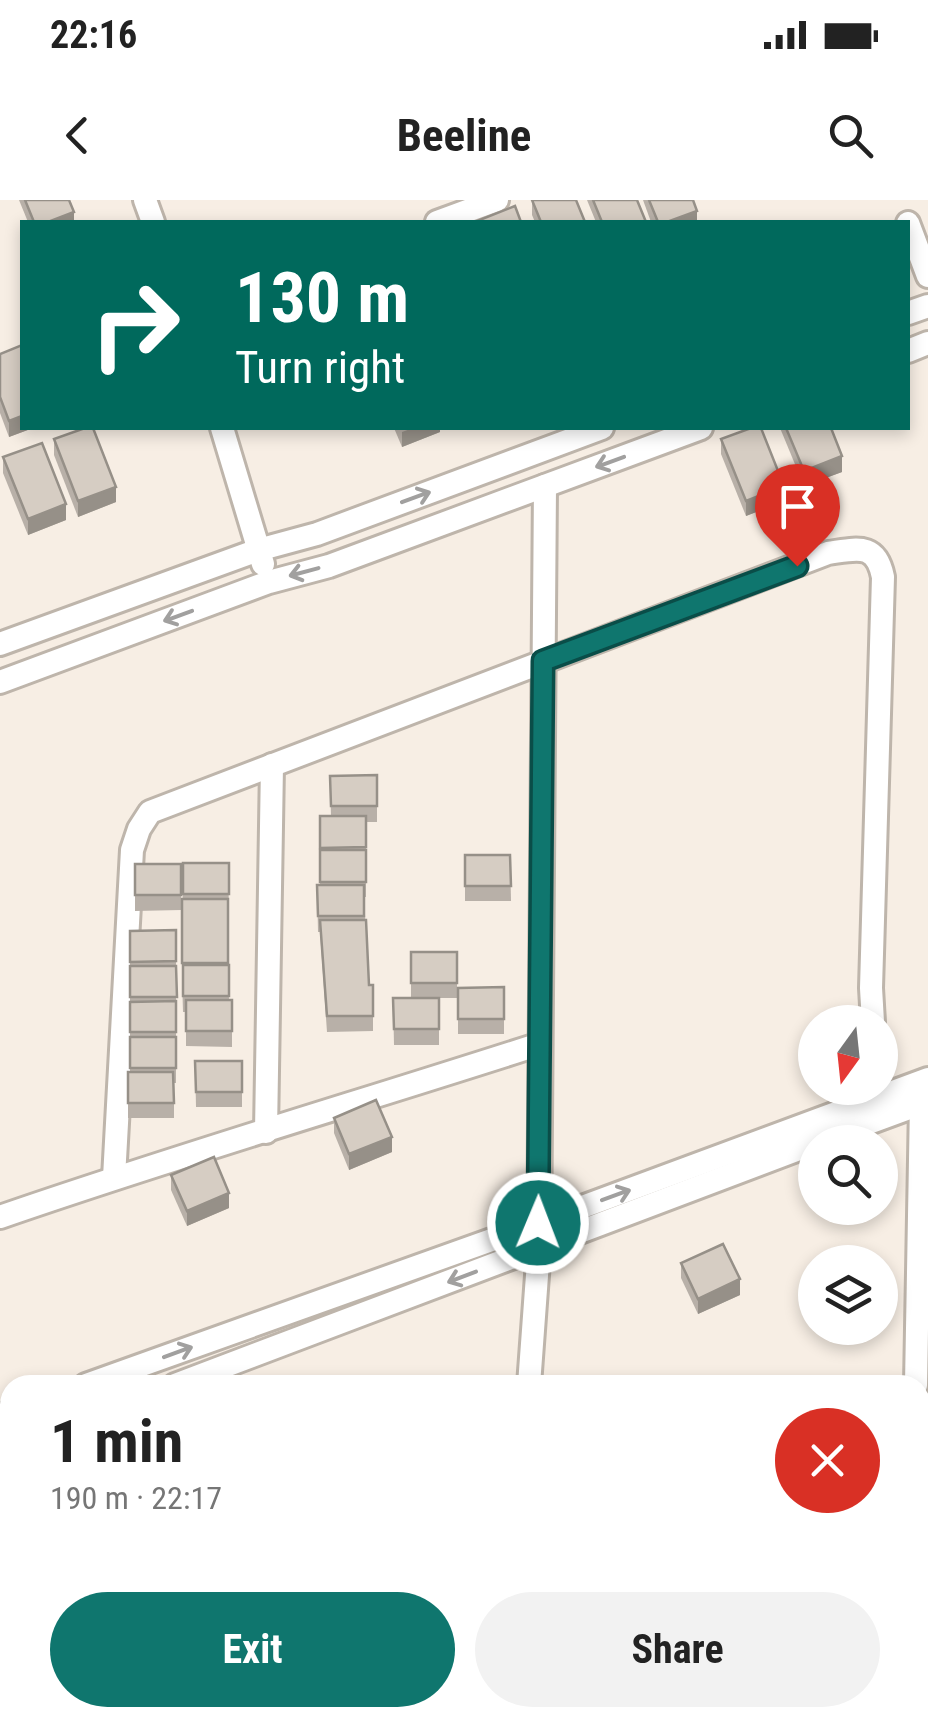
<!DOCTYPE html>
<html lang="en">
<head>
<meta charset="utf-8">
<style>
  :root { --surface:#fff; --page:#f2f2f2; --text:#222; --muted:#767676; --accent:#0f766e }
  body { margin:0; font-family:"Roboto Condensed",sans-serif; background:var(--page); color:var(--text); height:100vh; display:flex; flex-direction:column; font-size:38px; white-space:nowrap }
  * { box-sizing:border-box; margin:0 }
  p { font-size:32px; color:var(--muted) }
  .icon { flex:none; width:55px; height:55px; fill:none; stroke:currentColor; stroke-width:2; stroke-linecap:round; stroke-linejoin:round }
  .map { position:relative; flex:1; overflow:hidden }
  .side { position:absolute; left:0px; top:1175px; width:930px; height:352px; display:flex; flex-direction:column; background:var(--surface); border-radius:30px 30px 0 0; box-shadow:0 5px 15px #0003 }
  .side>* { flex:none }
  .top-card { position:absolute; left:20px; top:20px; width:890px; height:210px; border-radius:0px; box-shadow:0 5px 15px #0003; background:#00695c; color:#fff; overflow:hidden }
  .needle { width:65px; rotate:195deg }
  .fabs { position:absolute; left:798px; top:805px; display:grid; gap:20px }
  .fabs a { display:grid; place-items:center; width:100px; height:100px; border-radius:50%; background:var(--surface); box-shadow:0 5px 15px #0003; font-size:50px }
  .pin { position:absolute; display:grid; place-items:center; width:85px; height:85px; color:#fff; margin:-102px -42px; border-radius:50% 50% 50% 0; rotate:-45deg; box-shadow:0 0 10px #0007 }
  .pin .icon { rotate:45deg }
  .me { position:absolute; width:110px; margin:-55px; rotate:1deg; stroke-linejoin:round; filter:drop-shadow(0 0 8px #0008) }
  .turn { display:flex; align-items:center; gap:35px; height:210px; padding:0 50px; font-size:45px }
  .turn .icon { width:130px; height:130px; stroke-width:2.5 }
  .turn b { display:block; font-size:70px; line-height:85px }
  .round { display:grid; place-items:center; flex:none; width:105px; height:105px; border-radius:52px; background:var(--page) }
  .head { display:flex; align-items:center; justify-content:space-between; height:170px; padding:0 50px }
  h1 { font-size:60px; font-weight:700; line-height:75px }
  .action { display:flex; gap:20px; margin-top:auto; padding:20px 50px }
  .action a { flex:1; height:115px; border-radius:60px; background:var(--accent); color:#fff; font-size:40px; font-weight:700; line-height:115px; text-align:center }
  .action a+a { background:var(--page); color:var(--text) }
  .status { display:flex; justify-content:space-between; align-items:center; height:70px; padding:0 50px; background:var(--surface); direction:ltr }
  .status svg { height:28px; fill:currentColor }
  header { display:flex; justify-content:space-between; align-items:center; height:130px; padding:0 50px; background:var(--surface); font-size:45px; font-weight:700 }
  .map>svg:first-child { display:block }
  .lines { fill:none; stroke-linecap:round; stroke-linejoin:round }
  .street-casing { stroke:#beb5ab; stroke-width:28 }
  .street { stroke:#fff; stroke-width:22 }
  .wall { fill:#b8b0a8 }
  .shaded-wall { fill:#969088 }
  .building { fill:#d6cdc3; stroke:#969088; stroke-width:2.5 }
  .oneway { stroke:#a1a09f }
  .route-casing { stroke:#0a4d48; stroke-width:25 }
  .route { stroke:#0f766e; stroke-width:18 }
</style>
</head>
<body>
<div class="status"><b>22:16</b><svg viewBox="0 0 49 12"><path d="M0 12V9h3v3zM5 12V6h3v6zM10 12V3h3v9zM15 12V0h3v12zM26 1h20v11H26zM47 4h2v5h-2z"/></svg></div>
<header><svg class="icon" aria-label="back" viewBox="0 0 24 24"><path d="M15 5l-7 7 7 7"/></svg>Beeline<svg class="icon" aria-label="search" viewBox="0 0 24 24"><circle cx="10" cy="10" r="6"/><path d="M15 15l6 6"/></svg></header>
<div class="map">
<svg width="928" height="1526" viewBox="0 0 928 1526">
  <rect width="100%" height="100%" fill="#f7eee4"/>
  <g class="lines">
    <defs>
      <g id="street">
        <polyline points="145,0 153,22"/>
        <polyline points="437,22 497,0"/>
        <polyline points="908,23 928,76"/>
        <polyline points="908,113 928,106"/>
        <polyline points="908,151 928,143"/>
        <polyline points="222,228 263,364"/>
        <polyline points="0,444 258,350 317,334 602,228"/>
        <polyline points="0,482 269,382 329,366 701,228"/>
        <polyline points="266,932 272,565"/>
        <polyline points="817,942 928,901"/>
        <path d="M114,978L132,650L139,629L150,612L828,353C857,349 876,342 883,377L871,788L873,822"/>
        <path d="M0,1017C179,955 360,902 540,844"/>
        <polyline points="86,1185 539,1023 928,879"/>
        <polyline points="175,1185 815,943"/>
        <polyline points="529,1185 539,1048 545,286"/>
        <polyline points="916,1185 921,903"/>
        <polyline points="0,1216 10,1212"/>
        <polyline points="0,1251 10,1247"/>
        <polyline points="0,1371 10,1374"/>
        <polyline points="920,1480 922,1526"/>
        <polyline points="429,1518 454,1526"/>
        <polyline points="510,1526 512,1518"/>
      </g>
    </defs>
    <use href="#street" class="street-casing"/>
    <use href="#street" class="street"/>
  </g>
  <g class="wall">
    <polygon points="19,0 69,0 74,22 28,22"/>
    <polygon points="532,0 585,22 535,22 532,15"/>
    <polygon points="587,0 637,0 646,22 596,22"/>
    <polygon points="643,0 693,0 697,22 651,22"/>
    <polygon points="0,154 22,228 33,228 9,237 0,213"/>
    <polygon points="394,228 440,228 440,232 402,247"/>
    <polygon points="780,228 831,228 842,272 804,286"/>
    <polygon points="54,239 116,302 78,317 54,255"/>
    <polygon points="721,239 784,301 746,316 721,254"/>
    <polygon points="3,257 66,320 28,335 3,273"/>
    <polygon points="377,575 377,622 366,622 366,697 364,697 369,785 373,785 373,831 327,832 320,732 318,732 317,685 320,685 320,616 331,616 330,576"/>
    <polygon points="465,655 510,655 511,701 465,701"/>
    <polygon points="183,663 229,663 228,765 229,800 232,800 232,847 186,846 186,812 183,812 182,778"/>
    <polygon points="135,664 181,664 181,710 135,711"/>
    <polygon points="176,730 176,883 174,883 174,918 128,918 128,872 130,872 130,731"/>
    <rect x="411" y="752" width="46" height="46"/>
    <polygon points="504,787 504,834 458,834 458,788"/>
    <polygon points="393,798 439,798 439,845 394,845"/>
    <polygon points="195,861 242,861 242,907 196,907"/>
    <polygon points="334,918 392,952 349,970 334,933"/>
    <polygon points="171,975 229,1008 187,1026 171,990"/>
    <polygon points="681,1063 740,1095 698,1114 681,1078"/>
  </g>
  <g class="shaded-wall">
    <polygon points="697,11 697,22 667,22"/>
    <polygon points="74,12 74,22 48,22"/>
    <polygon points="22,216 22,228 33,228 9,237 9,221"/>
    <polygon points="413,228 440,228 440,232 402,247 402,232"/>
    <polygon points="842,256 842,272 804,286 804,271"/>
    <polygon points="784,286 784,301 746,316 746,301"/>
    <polygon points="116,287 116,302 78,317 78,301"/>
    <polygon points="66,304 66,320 28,335 28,319"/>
    <polygon points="392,937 392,952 349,970 349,954"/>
    <polygon points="229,993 229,1008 187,1026 187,1011"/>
    <polygon points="740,1079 740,1095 698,1114 698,1099"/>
  </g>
  <g class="building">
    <polygon points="25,0 69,0 74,12 48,22 34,22"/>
    <polygon points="532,0 576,0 585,22 541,22"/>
    <polygon points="593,0 637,0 646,22 602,22"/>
    <polygon points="649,0 693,0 697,11 667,22 658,22"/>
    <polygon points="515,6 521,22 477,22 477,21"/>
    <polygon points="22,145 22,216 9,221 0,197 0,154"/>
    <polygon points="85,228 93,228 116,287 78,301 54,239"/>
    <polygon points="751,228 761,228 784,286 746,301 721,239"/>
    <polygon points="786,228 831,228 842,256 804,271"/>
    <polygon points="42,243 66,304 28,319 3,257"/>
    <polygon points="377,575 377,606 331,606 330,576"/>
    <polygon points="320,616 366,616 366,647 320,648"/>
    <rect x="320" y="650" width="46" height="32"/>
    <polygon points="465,655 510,655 511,686 465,686"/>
    <rect x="183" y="663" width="46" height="31"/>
    <rect x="135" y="664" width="46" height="31"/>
    <polygon points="317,685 364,685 364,716 318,716"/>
    <rect x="182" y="699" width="46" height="64"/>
    <polygon points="320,720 366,720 369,785 373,785 373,816 327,816"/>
    <polygon points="176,730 176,761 130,762 130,731"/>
    <rect x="411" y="752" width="46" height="31"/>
    <rect x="183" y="765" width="46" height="31"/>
    <polygon points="130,766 176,766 177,797 130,797"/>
    <polygon points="504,787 504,819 458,819 458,788"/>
    <polygon points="393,798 439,798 439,829 394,829"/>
    <rect x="186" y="800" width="46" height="31"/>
    <polygon points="176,801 176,832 130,832 130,802"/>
    <rect x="130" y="837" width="46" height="31"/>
    <polygon points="195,861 242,861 242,892 196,892"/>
    <polygon points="128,872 173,872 174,903 128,903"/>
    <polygon points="376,900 392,937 349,954 334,918"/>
    <polygon points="214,957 229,993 187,1011 171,975"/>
    <polygon points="723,1044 740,1079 698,1099 681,1063"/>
  </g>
  <defs><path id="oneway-shaft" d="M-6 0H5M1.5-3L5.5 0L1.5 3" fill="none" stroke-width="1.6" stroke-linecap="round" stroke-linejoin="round" transform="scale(2.5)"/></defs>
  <g class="oneway">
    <use href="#oneway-shaft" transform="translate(610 262) rotate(160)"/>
    <use href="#oneway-shaft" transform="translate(416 297) rotate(-20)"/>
    <use href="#oneway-shaft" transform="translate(304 372) rotate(165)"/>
    <use href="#oneway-shaft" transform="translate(178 416) rotate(160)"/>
    <use href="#oneway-shaft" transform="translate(616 995) rotate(-20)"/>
    <use href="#oneway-shaft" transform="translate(462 1077) rotate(159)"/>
    <use href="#oneway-shaft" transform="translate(178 1152) rotate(-20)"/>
  </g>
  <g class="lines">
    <defs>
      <polyline id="route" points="538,1023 543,461 797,366"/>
    </defs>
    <use href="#route" class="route-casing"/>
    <use href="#route" class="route"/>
  </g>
</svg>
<div class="fabs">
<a><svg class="needle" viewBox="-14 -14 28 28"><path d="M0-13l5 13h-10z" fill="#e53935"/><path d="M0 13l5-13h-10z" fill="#767676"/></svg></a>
<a><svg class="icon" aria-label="search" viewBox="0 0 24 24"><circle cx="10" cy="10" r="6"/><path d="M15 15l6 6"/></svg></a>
<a><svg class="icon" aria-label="layers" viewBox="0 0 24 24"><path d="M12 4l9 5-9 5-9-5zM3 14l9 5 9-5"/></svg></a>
</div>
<div class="pin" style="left:797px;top:366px;background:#d93025"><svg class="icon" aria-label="arrive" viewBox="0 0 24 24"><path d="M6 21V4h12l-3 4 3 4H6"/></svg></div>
<svg class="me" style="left:538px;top:1023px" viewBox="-20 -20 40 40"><circle r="17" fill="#0f766e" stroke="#fff" stroke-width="3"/><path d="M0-11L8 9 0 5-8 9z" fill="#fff"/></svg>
<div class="top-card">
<div class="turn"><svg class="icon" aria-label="right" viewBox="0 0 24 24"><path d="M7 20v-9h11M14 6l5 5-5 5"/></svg><div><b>130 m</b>Turn right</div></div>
</div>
<section class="side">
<div class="head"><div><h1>1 min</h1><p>190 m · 22:17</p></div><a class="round" style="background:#d93025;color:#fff"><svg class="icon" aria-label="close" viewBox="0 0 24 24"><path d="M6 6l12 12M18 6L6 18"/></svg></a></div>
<div class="action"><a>Exit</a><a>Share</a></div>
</section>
</div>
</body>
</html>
